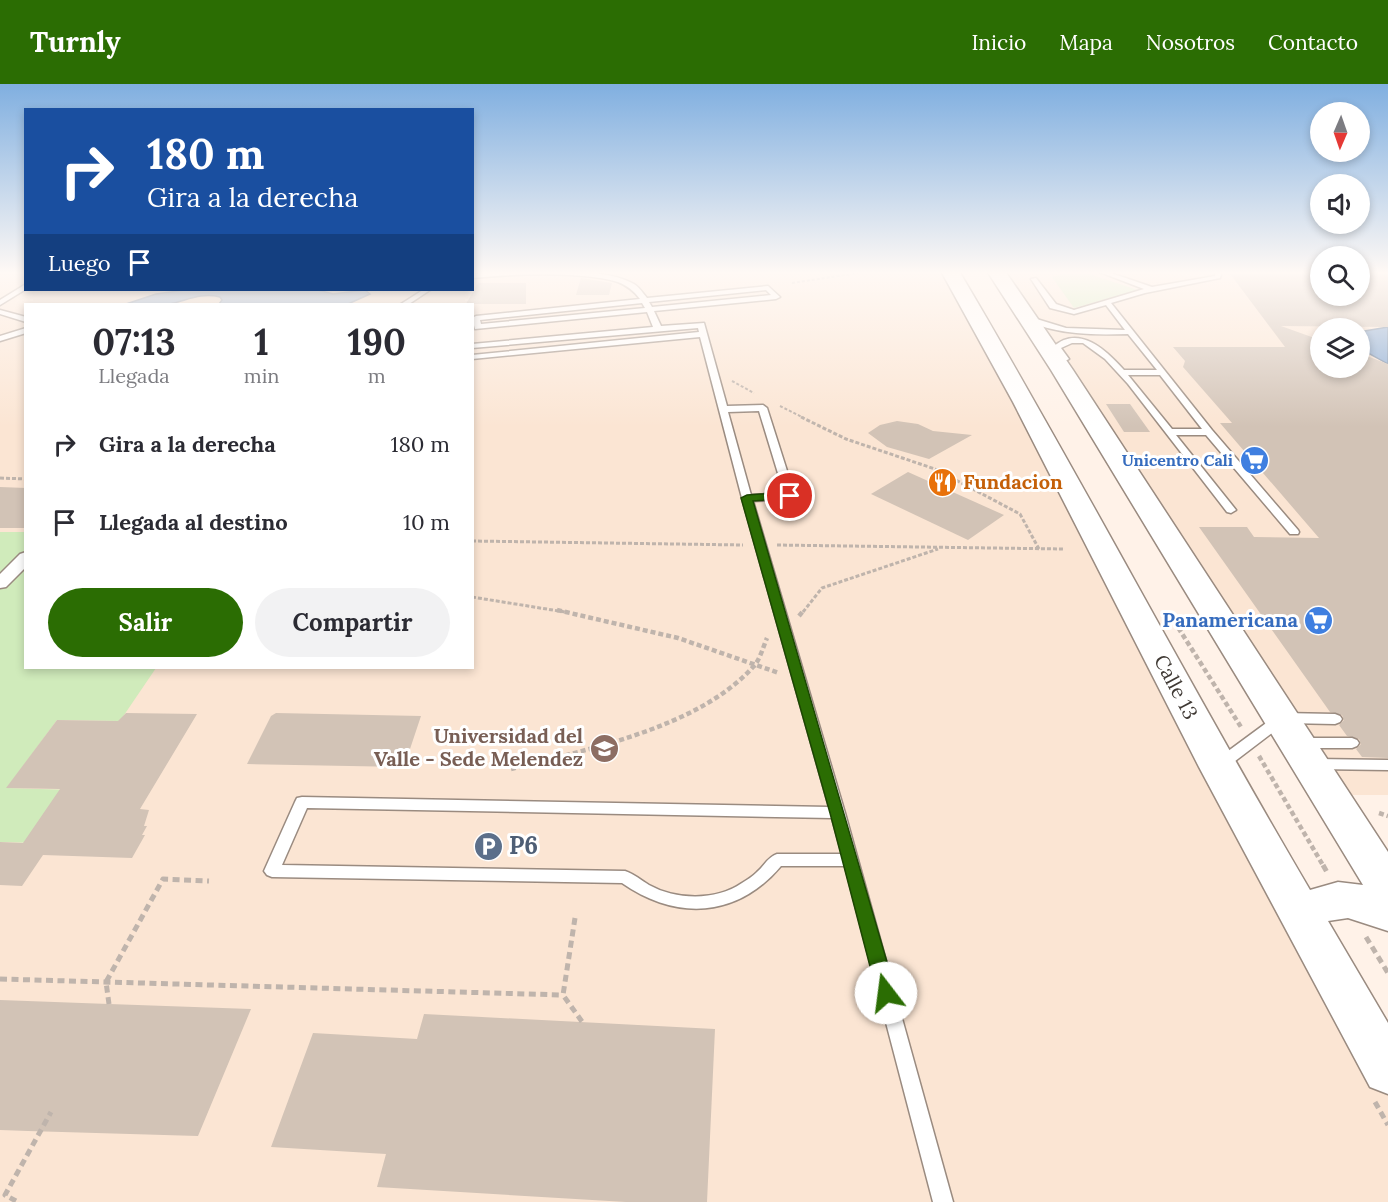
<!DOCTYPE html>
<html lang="es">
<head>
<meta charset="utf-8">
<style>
  :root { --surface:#fff; --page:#f2f2f3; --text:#2b2b33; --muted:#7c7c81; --accent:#2b6d03 }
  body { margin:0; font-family:Lora,serif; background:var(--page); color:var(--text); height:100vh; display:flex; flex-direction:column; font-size:22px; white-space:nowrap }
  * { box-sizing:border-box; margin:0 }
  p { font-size:20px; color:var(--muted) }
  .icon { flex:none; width:33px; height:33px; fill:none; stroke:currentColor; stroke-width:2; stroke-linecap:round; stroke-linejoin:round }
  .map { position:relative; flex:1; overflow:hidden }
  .panel { position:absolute; left:24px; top:219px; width:450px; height:366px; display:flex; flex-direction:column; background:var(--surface); border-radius:0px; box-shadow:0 3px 9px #0003 }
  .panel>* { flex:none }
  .top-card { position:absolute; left:24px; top:24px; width:450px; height:183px; border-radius:0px; box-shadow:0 3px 9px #0003; background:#1a4fa0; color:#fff; overflow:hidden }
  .needle { width:39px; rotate:182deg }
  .fabs { position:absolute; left:1310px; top:18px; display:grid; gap:12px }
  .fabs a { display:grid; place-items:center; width:60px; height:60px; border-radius:50%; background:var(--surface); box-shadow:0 3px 9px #0003; font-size:30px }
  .pin { position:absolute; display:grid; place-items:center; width:51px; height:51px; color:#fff; margin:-26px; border:3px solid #fff; border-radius:50%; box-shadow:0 2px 6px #0007 }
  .me { position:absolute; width:66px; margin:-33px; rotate:345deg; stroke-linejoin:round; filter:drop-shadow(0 0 4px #0008) }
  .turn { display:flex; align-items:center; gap:21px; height:126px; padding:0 24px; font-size:27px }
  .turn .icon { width:78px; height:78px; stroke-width:2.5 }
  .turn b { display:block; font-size:42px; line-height:51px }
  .then { display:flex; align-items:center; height:57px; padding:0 24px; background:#0003; gap:12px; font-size:22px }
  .eta { display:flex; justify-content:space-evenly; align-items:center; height:102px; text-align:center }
  .eta b { font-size:36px; font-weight:700; line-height:42px }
  .primary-button { display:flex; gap:12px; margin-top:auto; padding:12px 24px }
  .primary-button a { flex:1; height:69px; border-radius:36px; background:var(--accent); color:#fff; font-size:24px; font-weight:700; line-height:69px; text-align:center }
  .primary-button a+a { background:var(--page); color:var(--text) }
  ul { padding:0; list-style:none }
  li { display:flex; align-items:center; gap:18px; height:78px; padding:0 24px }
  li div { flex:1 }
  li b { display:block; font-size:22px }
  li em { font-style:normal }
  header { display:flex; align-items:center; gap:36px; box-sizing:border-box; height:84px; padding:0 30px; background:var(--accent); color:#fff }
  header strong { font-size:28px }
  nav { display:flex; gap:33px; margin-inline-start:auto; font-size:21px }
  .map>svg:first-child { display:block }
  .built { fill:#fbe5d3; fill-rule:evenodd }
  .green { fill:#d0ebbb }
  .water { fill:#85a8d3; stroke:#7087a3; stroke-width:1.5 }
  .building { fill:#d2c3b6 }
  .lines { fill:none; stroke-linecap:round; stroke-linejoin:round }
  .service-casing { stroke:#9a8b80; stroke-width:3 }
  .pedestrian-casing { stroke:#9a8b80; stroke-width:3 }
  .secondary-casing { stroke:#9a8b80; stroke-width:3 }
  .path-far3 { stroke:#bfb4ac; stroke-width:2; stroke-dasharray:3 2; stroke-linecap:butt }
  .path-far2 { stroke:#bfb4ac; stroke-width:3; stroke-dasharray:4 2; stroke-linecap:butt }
  .path-far1 { stroke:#bfb4ac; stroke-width:4.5; stroke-dasharray:5 3; stroke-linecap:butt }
  .path { stroke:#bfb4ac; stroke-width:5; stroke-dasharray:7 4.5; stroke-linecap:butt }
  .service { fill:#fff; fill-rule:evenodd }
  .pedestrian { fill:#fff; fill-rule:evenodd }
  .secondary { fill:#fff; fill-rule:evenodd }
  .route { fill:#2b6d03; stroke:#1c4702; stroke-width:1.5 }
  .labels { text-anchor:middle; stroke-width:6; stroke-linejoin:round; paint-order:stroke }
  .far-shop-label { font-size:16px; font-weight:bold; fill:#366cbe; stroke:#fff; text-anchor:end }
  .food-label { font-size:20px; font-weight:bold; fill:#c56008; stroke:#fff; text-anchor:start }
  .shop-label { font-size:20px; font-weight:bold; fill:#366cbe; stroke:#fff; text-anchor:end }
  .street-label { font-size:20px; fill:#3f3934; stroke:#fff }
  .education-label { font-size:20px; font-weight:bold; fill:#785e54; stroke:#fff; text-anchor:end }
  .near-service-label { font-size:24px; font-weight:bold; fill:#4e5e75; stroke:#fff; text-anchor:start }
</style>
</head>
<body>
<header>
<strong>Turnly</strong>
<nav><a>Inicio</a><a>Mapa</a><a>Nosotros</a><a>Contacto</a></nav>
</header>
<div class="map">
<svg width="1388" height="1118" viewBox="0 0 1388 1118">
  <rect width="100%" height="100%" fill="#fff2e8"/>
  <g class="built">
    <path d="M0,187H25L26,206H472L473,187H950L1388,986V1118H0ZM26,220H472V584H26Z"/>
    <path d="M996,187H1134L1204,193V187H1320V212H1359V187H1388V711H1330ZM1320,244H1359V284H1320Z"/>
  </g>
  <g class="green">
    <polygon points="1070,187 1080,187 1138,206 1074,224 1052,193"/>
    <polygon points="0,448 25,448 26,584 156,584 120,637 57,636 7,704 74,706 38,759 0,758"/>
  </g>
  <g class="water">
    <path d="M185,206H318L333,210L365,206L370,210L348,220H219L222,216L220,213C200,208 186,217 169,220C155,223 139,221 126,220L156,210Z"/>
    <polygon points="1388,243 1388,280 1359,264 1359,248"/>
  </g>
  <g class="building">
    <polygon points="1228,187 1320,187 1320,212 1359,212 1359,187 1388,187 1388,243 1281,242 1320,256 1320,284 1359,284 1359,269 1388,280 1388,674 1362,673 1356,665 1361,660 1359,655 1347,652 1339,641 1344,636 1342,631 1330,628 1199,443 1247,443 1254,453 1319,454 1220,339 1232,339 1183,283 1185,277 1173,263 1285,263"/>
    <polygon points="581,194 612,199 609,211 576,211"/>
    <polygon points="478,199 526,199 526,220 466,220"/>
    <polygon points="1106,320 1130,320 1150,348 1124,348"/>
    <polygon points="897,337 918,340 933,347 972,351 929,375 887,363 868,349 880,341"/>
    <polygon points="908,388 1004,431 968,456 871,410"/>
    <polygon points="0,403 26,404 26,444 0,444"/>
    <polygon points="126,629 197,630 140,725 149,726 144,742 147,742 142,751 145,751 132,774 43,771 22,802 0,801 0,758 23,759 60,705 6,704 57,636 118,637"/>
    <polygon points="276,629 421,632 404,683 247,680 271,632"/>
    <polygon points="0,916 109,920 251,925 198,1052 28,1047 0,1046"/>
    <polygon points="424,930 715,945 707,1118 626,1118 377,1103 386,1070 271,1063 313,949 417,955"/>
  </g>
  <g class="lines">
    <defs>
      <g id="service">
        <path d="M530,187C560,188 608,185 634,200C639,203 643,209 647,214L768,202L780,213L776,215L654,227L661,242L704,239L727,322L763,321L767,324L795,412L790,415L753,417L845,729L953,1118H933L845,782H781C737,834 677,837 622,799L272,793L267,791L264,787L295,718L297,714L302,713L829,723L742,414L700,253L472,275V271L699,248L698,244L472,264V260L653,243L647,228L475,245L472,234L476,232L640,215C634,207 628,202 618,198C580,187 512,190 472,194V190ZM766,206L771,211L652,223L649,218ZM642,219L645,224L481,240L480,236ZM759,327L784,409L751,411L728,328ZM307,724L832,734L842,770H777C768,773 764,782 757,788C753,792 747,796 742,799C716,817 676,816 649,801C641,796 634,790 625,787L282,781Z"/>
        <path d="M1097,187H1105L1152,203L1215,192L1216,187H1222L1220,194L1145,209L1111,219L1212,346L1298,446L1299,448L1298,450H1290L1206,351H1176L1236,426L1231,429L1227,428L1128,300L1105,275L1083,259H1072L1061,264L1069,275L1065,277H1062L1053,263C1079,240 1106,266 1124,286H1157L1128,250C1093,251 1060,251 1027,237V233H1030L1066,244L1125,246L1106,221L1074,230L1050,224L1031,195L1036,194L1056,220L1074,226L1144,205ZM1128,291H1160L1202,345H1172Z"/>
        <polygon points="26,200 26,205 0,221 0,216"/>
        <polygon points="423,206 430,206 409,220 401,220"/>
        <polygon points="0,226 26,233 26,238 0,230"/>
        <polygon points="26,244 26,249 0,257 0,252"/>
        <polygon points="1282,629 1335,630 1340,632 1342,635 1340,638 1335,640 1285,639 1226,684 1216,684 1214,680 1216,676 1277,631"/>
        <polygon points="1302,654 1352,654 1357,656 1359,659 1357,662 1352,664 1302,664 1297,662 1295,659 1297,656"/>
        <polygon points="1315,675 1388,676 1388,686 1315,685 1310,684 1308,680 1310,676"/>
      </g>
      <polygon id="pedestrian" points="26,468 26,483 6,503 0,504 0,490 20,470"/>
      <path id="secondary" d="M941,187H959C1080,391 1189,601 1310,806L1338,798L1363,801L1051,286L987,187H1005L1073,286L1388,768V847L1348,834L1328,837L1388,939V1010L1370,1003L1199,683L1013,318Z"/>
    </defs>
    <use href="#service" class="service-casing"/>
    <use href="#pedestrian" class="pedestrian-casing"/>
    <use href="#secondary" class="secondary-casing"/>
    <g class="path-far3">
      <polyline points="792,199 871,187"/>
      <polyline points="732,297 754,309"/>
      <polyline points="780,322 804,334"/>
    </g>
    <g class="path-far2">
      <polyline points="801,333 846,355 935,385 1020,430 1039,465"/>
      <polyline points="0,394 26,395"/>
      <polyline points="472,457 743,461"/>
      <polyline points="777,461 1065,465"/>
      <polyline points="472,513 565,528"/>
      <polyline points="803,528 822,504 938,465"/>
    </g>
    <g class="path-far1">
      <polyline points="557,526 678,554 779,589"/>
      <polyline points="799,532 804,526"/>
      <polyline points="1174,537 1241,643"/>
      <polyline points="1259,672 1324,783"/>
      <path d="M511,685C588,665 698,644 753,583C760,576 763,563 767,554"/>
      <polyline points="1379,729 1388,732"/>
    </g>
    <g class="path">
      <polyline points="1323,781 1328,790"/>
      <polyline points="575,834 563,911 583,939"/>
      <polyline points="1366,853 1388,889"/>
      <polyline points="0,895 563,911"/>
      <polyline points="109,920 106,898 163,795 209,797"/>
      <polyline points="1375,1018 1388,1041"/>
      <polyline points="16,1117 5,1111 51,1028"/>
    </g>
    <use href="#service" class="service"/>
    <use href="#pedestrian" class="pedestrian"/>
    <use href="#secondary" class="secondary"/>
  </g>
  <linearGradient id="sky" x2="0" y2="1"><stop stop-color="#80afe0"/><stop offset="0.55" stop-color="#fff9f5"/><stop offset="1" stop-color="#fff9f5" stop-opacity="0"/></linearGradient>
  <rect width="1388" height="343" fill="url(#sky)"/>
  <polygon class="route" points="790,408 794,409 794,414 753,417 896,909 893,915 886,918 879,915 877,909 830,729 741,414 747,411"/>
  <defs>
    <symbol id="supermarket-disc" viewBox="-11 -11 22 22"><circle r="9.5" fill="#3f7fe0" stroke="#fff"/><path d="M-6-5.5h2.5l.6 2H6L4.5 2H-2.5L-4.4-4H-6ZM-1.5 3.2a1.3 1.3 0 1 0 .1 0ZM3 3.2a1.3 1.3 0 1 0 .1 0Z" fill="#fff"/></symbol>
    <symbol id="restaurant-disc" viewBox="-11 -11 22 22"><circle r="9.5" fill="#e8710a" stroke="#fff"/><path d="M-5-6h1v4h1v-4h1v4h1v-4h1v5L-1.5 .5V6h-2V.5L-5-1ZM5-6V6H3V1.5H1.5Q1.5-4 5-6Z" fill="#fff"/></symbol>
    <symbol id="university-disc" viewBox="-11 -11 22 22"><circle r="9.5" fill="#8d6e63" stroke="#fff"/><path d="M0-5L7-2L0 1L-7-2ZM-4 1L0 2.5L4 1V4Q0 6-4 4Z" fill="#fff"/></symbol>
    <symbol id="parking-disc" viewBox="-11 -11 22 22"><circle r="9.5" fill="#5c6f8a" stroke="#fff"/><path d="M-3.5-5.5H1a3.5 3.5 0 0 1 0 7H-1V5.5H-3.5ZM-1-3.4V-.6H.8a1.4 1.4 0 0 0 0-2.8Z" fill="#fff"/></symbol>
  </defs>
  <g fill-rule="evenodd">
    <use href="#supermarket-disc" x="1238" y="360" width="33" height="33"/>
    <use href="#restaurant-disc" x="926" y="382" width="33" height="33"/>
    <use href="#supermarket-disc" x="1302" y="520" width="33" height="33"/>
    <use href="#university-disc" x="588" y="648" width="33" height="33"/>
    <use href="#parking-disc" x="472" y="746" width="33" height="33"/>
  </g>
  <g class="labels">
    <g class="far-shop-label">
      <text x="1233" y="382">Unicentro Cali</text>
    </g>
    <g class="food-label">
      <text x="963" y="405">Fundacion</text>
    </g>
    <g class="shop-label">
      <text x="1298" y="543">Panamericana</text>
    </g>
    <g class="street-label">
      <text transform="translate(1176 603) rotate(62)" y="7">Calle 13</text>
    </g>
    <g class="education-label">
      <text x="583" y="659">Universidad del<tspan x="583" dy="23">Valle - Sede Melendez</tspan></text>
    </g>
    <g class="near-service-label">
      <text x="509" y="770">P6</text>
    </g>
  </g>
</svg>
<div class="fabs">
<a><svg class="needle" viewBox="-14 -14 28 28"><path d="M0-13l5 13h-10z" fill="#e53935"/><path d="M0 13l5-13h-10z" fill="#7c7c81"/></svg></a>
<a><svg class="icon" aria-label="sound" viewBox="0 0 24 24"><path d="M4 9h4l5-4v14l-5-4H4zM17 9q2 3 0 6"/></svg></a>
<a><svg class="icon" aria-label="search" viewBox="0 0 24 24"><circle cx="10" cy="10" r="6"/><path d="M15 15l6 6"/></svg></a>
<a><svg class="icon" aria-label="layers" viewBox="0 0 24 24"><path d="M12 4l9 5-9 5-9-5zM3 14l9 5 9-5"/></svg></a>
</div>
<div class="pin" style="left:790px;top:412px;background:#d93025"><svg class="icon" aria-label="arrive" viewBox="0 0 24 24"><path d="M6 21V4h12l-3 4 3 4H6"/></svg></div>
<svg class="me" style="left:886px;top:909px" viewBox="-20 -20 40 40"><circle r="19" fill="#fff"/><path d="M0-13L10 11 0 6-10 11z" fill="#2b6d03"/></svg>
<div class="top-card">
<div class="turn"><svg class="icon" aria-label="right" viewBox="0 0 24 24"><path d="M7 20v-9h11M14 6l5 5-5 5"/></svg><div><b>180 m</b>Gira a la derecha</div></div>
<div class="then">Luego<svg class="icon" aria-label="arrive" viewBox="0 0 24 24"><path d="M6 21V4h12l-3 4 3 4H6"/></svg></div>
</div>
<section class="panel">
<div class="eta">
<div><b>07:13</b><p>Llegada</p></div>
<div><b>1</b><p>min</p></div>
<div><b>190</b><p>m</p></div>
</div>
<ul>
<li><svg class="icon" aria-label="right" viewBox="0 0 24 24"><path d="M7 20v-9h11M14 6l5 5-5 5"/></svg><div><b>Gira a la derecha</b></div><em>180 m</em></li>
<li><svg class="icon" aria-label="arrive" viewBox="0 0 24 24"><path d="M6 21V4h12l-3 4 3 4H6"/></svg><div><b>Llegada al destino</b></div><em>10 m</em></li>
</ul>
<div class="primary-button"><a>Salir</a><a>Compartir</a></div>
</section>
</div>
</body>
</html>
